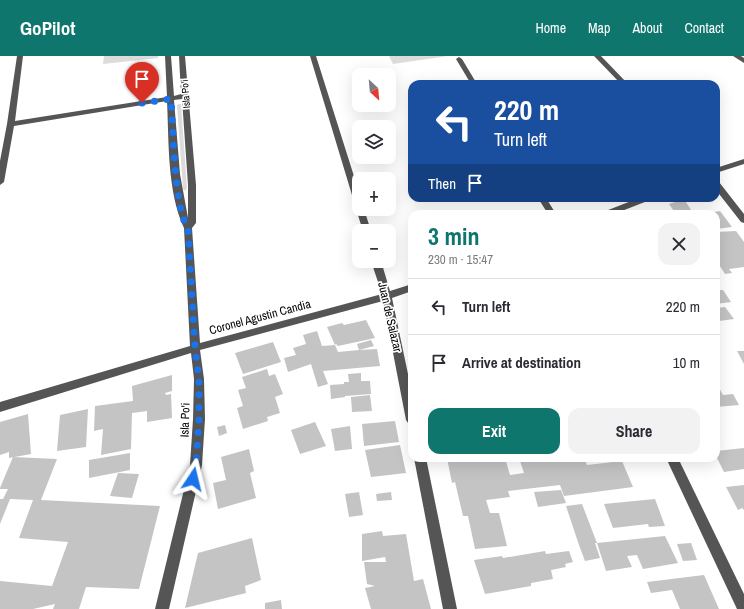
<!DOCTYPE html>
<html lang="en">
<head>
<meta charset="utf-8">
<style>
  :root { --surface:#fff; --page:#f2f2f3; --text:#2b2b33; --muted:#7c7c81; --line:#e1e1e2; --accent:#0f766e }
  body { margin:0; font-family:"Archivo Narrow",sans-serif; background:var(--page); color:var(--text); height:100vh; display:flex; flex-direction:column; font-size:15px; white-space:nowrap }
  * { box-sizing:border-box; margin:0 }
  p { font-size:13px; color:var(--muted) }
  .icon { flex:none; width:22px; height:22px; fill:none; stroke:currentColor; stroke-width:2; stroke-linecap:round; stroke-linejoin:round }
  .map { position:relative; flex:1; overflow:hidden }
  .drawer { position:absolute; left:408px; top:154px; width:312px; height:252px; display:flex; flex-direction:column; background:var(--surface); border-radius:12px; box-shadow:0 4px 16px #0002 }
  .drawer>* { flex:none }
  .banner { position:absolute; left:408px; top:24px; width:312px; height:122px; border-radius:12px; box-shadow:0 4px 16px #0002; background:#1a4fa0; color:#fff; overflow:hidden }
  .needle { width:26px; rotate:154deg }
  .controls { position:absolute; left:352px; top:12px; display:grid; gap:8px }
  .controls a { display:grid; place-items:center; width:44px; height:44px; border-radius:8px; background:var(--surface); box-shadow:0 4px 16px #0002; font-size:20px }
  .pin { position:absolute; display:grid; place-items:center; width:34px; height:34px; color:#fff; margin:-41px -17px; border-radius:50% 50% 50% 0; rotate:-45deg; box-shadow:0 0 4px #0007 }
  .pin .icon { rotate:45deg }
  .me { position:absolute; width:44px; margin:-22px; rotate:10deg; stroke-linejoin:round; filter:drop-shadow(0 0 3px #0008) }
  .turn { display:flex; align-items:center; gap:14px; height:84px; padding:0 20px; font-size:18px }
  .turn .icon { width:52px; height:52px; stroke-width:2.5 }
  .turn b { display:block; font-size:28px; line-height:34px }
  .then { display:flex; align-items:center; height:38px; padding:0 20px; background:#0003; gap:8px; font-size:15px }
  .round { display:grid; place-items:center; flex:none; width:42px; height:42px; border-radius:12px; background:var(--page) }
  .headline { display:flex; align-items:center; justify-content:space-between; height:68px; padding:0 20px }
  h1 { font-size:24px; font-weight:700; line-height:30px; color:var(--accent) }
  .cta { display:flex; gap:8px; margin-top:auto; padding:8px 20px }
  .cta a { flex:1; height:46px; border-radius:12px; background:var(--accent); color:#fff; font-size:16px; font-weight:700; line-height:46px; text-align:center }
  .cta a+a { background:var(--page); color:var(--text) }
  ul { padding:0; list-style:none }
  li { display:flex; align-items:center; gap:12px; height:56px; padding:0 20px; border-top:1px solid var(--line) }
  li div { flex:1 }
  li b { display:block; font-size:15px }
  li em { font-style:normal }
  header { display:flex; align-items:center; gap:24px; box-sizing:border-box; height:56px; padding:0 20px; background:var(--accent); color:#fff }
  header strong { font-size:19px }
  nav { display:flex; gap:22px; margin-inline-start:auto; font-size:14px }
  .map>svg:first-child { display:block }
  .green { fill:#dcdcdc }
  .building { fill:#c4c4c4 }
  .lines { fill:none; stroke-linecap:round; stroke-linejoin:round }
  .minor { fill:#555; fill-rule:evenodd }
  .route { stroke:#1a73e8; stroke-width:7; stroke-dasharray:0 12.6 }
  .labels { text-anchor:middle; stroke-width:3.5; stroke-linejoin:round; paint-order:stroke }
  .far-street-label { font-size:10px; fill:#000; stroke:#fff }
  .street-label { font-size:12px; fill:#000; stroke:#fff }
</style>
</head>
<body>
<header>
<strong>GoPilot</strong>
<nav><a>Home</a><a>Map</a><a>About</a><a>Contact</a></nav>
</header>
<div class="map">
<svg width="744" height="553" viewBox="0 0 744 553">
  <rect width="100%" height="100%" fill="#fff"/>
  <g class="green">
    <polygon points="104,0 158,0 158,2 103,8"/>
    <polygon points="389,0 448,0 393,8"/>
    <polygon points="179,48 181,48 187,132 185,135 183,133 177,49"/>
  </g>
  <g class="building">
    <polygon points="684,143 693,157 694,158 676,158 669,148"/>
    <polygon points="720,155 732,171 716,173 716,158 703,158"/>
    <polygon points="736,175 744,186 744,211 729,213 732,217 725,218 716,204 716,176"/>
    <polygon points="716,227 720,234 723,234 731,246 716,248"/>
    <polygon points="725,251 734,263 719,265 716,261 716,252"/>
    <polygon points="366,264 375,282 338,290 336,288 335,289 327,271 342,267 344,269"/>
    <polygon points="317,275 322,290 335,289 338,296 359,294 357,288 371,284 374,290 359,294 377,293 380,310 323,315 328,328 318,331 311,308 288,316 284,302 296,299 293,292 306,288 303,279"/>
    <polygon points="273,286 281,306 243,318 235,297"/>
    <polygon points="737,295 744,295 744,308"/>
    <polygon points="267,313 269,320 275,318 283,338 275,341 280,357 267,361 268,365 243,373 237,352 243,350 238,334 246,332 242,321"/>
    <polygon points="361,317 361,325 370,325 371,338 345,340 345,341 331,343 330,329 344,328 344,326 349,326 348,318"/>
    <polygon points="172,319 172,335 165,337 166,339 171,338 172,362 147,366 147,355 132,357 131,393 101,399 103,373 94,375 95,350 133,345 132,330"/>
    <polygon points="716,330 718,330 723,339 733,338 739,349 716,351"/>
    <polygon points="370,339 372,355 352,356 351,341"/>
    <polygon points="88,353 86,391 57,395 60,359"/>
    <polygon points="28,358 31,398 9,402 9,396 0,399 0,366"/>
    <polygon points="395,365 399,386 364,390 362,368"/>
    <polygon points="315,366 326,390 300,398 291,374"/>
    <polygon points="225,369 227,377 219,380 217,371"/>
    <polygon points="350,370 352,393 335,395 331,373"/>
    <polygon points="400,389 406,417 371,421 365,394"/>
    <polygon points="744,392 744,413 724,416 716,400 716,395"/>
    <polygon points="249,393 254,415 250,417 256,442 218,453 213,427 226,424 221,401"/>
    <polygon points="130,397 130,414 89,422 89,404"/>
    <polygon points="13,401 57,403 41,444 160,450 139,533 86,531 79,553 53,553 55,548 33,553 0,553 0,525 52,530 68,486 19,482 33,444 10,443 0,468 0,443 3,443 8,433 0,433 0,432"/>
    <polygon points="447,402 505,402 510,419 524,417 519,402 591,402 585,404 587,409 622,405 633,431 564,440 560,429 508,435 510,441 486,444 490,457 499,457 507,490 475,493 468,460 463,460 455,426 452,427"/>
    <polygon points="118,417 139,418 132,442 110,440"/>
    <polygon points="744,429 744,454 742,452 738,454 726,431"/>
    <polygon points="561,434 566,447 538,451 534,436"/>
    <polygon points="359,436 363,459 349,461 345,438"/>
    <polygon points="391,436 392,444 377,445 376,438"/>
    <polygon points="655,443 665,470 649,471 648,468 613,472 604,448"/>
    <polygon points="582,448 597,487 595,487 600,502 585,505 579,489 566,450"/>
    <polygon points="382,475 383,480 406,478 414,525 423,523 431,553 371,553 365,532 375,530 367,528 364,506 386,506 385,501 362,505 362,478"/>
    <polygon points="665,480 678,507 643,513 637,499 627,500 632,511 606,515 597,487"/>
    <polygon points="252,482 261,524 245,530 246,537 185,552 198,497"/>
    <polygon points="691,487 697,504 683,505 677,488"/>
    <polygon points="545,495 546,498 569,495 573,506 565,508 566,511 551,514 553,523 531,527 531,530 485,538 474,504 502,500 503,502"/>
    <polygon points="704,519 719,553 680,553 672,534 651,537 647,526"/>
    <polygon points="281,544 282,553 265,553 265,547"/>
  </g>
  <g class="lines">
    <g class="minor">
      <path d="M17,0H23L15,65L167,41L165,0H171L174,40L181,38L179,0H185L196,129V167L192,172L200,287L382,238L371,205H381L390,235L412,228V235L392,242L412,337V369L408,367L406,364L383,245L200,294L204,323L205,363L202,409L169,553H155L190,409L193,363L194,323L191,297L0,356V346L190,290L184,172C167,135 169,85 167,45L14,70L4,126L0,129V105L7,68ZM182,43L188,129V162L180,118L174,44Z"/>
      <polygon points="310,0 316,0 359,136 359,153 364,153 371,175 363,175 356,153 357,151 355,149"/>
      <polygon points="594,0 601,0 628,28 621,28"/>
      <polygon points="733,0 741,0 744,2 744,7"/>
      <polygon points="459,1 462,3 477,28 471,28 456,3"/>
      <polygon points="744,103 744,108 716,117 716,112"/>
      <polygon points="716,125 719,126 744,158 744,167 741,166 716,134"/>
      <polygon points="538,142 546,142 556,158 548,158"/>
      <polygon points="639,142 651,142 650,144 614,158 602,158 603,156"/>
      <polygon points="414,402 426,402 457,553 443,553"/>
      <polygon points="666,402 678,402 744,538 744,553 737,553"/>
    </g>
  </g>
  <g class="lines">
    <path class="route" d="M142,47L171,43C173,68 174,155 188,172L195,292L199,323V363L196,409L193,423"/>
  </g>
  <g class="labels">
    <g class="far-street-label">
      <text transform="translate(185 38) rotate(-95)" y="4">Isla Po'i</text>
    </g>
    <g class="street-label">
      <text transform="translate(260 261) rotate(-15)" y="4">Coronel Agustin Candia</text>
      <text transform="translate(390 261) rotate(77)" y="4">Juan de Salazar</text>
      <text transform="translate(185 364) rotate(-88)" y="4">Isla Po'i</text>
    </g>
  </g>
</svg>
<div class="controls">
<a><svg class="needle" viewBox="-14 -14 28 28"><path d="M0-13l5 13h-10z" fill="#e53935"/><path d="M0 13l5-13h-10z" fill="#7c7c81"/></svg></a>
<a><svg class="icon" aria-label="layers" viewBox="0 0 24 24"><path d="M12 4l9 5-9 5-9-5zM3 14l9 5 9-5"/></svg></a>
<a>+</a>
<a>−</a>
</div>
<div class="pin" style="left:142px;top:47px;background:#d93025"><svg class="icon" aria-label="arrive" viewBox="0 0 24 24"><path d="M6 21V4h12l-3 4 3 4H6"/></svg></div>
<svg class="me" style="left:193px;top:423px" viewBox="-20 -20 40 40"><path d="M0-17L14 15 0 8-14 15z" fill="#1a73e8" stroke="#fff" stroke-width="4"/></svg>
<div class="banner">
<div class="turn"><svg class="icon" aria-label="left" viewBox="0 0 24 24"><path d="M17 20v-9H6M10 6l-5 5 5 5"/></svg><div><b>220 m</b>Turn left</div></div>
<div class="then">Then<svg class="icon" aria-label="arrive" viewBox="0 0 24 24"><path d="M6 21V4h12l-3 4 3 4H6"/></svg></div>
</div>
<section class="drawer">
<div class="headline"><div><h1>3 min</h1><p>230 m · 15:47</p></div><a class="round"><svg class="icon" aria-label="close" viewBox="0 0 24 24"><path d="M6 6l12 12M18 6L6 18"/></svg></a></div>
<ul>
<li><svg class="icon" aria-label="left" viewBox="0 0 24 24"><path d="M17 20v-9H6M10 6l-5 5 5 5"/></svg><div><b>Turn left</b></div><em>220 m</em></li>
<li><svg class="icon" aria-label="arrive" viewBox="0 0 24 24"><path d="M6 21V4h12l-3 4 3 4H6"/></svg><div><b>Arrive at destination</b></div><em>10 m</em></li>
</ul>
<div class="cta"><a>Exit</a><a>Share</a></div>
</section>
</div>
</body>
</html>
